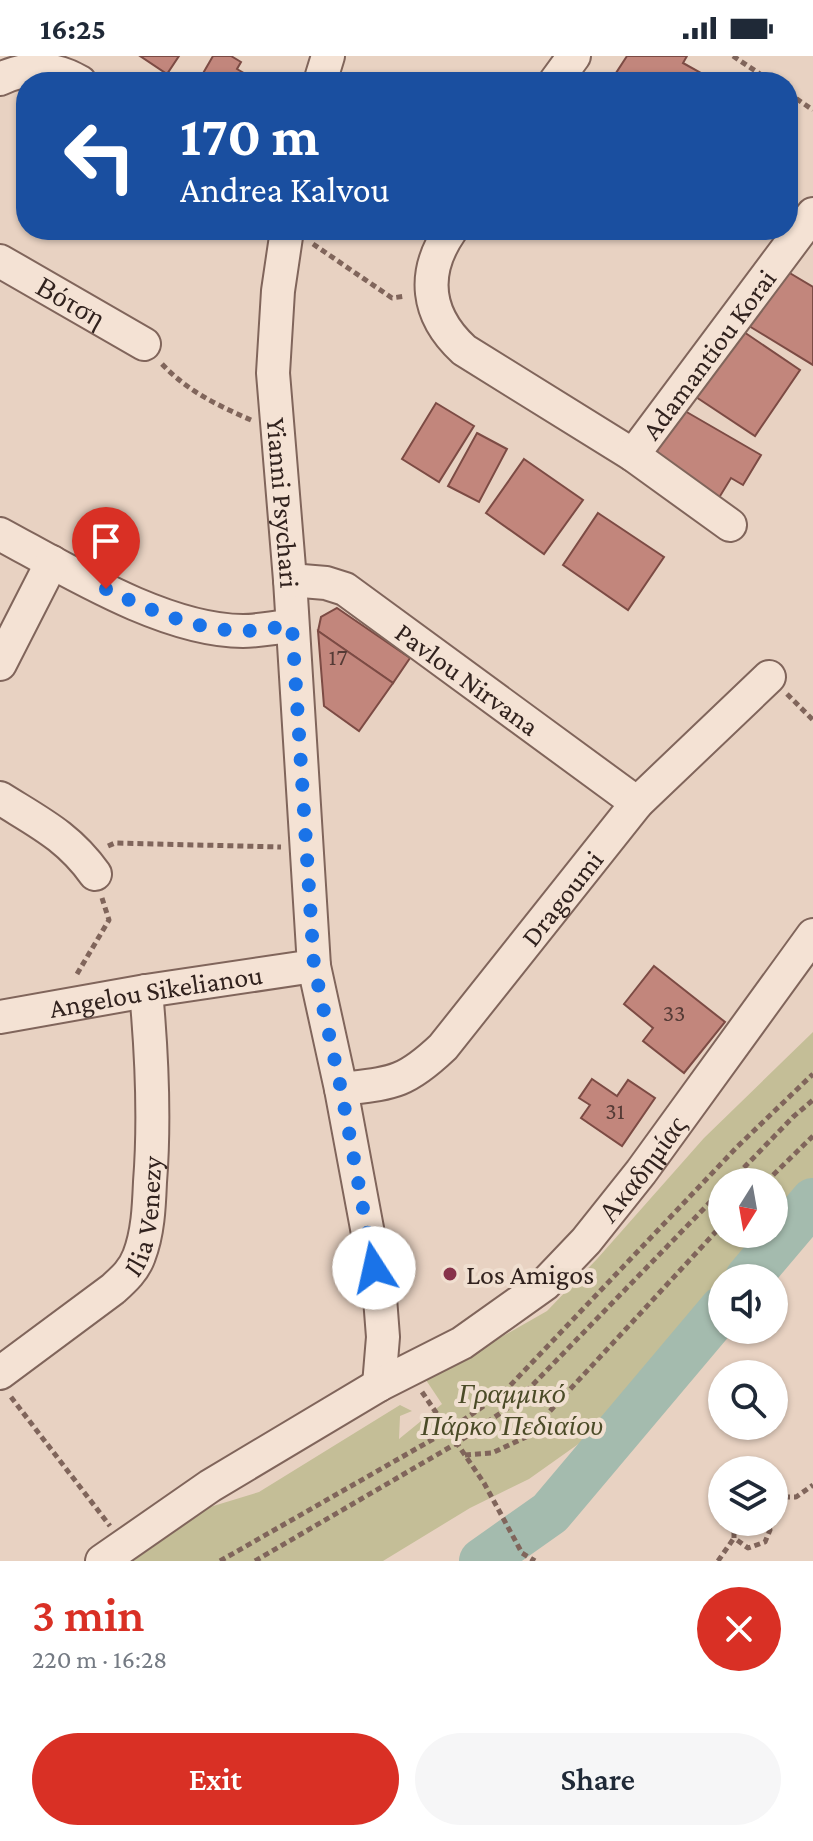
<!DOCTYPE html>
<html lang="en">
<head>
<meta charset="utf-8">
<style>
  :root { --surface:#fff; --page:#f6f6f7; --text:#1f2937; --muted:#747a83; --accent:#d93025 }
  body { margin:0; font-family:"Crimson Pro",serif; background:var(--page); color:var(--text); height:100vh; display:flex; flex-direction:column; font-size:30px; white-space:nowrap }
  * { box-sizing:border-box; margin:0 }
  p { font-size:26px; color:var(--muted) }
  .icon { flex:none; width:44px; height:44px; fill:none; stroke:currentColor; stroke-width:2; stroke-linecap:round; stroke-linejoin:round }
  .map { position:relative; height:1505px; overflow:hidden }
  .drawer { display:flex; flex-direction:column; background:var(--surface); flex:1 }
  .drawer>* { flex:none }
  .banner { position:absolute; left:16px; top:16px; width:782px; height:168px; border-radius:32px; box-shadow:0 2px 6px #0004; background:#1a4fa0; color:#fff; overflow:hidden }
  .needle { width:52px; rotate:191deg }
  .controls { position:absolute; left:708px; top:1112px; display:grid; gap:16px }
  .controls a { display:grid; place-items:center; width:80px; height:80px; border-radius:50%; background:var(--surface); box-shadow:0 2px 6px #0004; font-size:40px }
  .pin { position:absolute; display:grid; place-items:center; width:68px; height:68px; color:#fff; margin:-82px -34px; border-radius:50% 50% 50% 0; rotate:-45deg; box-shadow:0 0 8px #0007 }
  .pin .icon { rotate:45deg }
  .me { position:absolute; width:88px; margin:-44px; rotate:350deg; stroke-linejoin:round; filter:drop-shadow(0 0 6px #0008) }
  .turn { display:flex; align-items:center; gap:28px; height:168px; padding:0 32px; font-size:36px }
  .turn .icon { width:104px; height:104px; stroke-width:2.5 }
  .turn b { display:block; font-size:56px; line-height:68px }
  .round { display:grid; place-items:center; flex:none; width:84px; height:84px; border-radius:42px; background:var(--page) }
  .head { display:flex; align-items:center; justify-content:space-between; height:136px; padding:0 32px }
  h1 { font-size:48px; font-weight:600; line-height:60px; color:var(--accent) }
  .cta { display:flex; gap:16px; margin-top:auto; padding:16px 32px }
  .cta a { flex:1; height:92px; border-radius:48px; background:var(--accent); color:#fff; font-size:32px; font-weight:600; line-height:92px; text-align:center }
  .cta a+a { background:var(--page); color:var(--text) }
  .status { display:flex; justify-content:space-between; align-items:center; height:56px; padding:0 40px; background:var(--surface); direction:ltr }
  .status svg { height:22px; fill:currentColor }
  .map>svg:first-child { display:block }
  .green { fill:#c4be97; fill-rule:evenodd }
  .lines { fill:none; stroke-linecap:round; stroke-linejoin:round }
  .river { stroke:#a4bbae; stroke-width:46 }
  .building { fill:#c2867c; stroke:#7c4b44; stroke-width:2 }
  .minor-casing { stroke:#80655b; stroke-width:36 }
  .path { stroke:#80655b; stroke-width:5; stroke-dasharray:6 4; stroke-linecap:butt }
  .minor { stroke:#f4e2d4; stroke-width:32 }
  .route { stroke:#1a73e8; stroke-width:14; stroke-dasharray:0 25.2 }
  .poi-dot { fill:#87324a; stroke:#f0dfd0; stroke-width:3 }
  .labels { text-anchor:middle; stroke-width:8; stroke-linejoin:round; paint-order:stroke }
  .number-label { font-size:24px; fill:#553b36 }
  .street-label { font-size:28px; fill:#31221e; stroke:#f0dfd0 }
  .poi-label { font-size:28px; fill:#31221e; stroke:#f0dfd0; text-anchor:start }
  .park-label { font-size:28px; font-style:italic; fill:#4b4b27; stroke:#f0dfd0 }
</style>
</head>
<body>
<div class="status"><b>16:25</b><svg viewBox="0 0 49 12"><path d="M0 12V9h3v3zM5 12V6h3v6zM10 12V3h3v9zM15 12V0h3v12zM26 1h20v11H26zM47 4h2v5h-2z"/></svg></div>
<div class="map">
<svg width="813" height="1505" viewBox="0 0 813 1505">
  <rect width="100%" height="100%" fill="#e8d2c2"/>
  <path class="green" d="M813,976V1142L733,1222H722V1234L648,1310L584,1384L529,1423L470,1452L383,1505H133L210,1451L259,1436L400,1349L412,1355L400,1360L399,1383L442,1348L426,1324L547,1255L597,1203L704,1082ZM722,1126H774V1178H722Z"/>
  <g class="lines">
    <g class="river">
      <polyline points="748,1222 813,1145"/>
      <polyline points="482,1505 550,1457 722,1253"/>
    </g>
  </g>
  <g class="building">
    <polygon points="140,0 179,0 167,18"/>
    <polygon points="213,0 231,0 241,6 237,13 259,26 198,26"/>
    <polygon points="627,0 687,0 683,7 703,18 698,26 632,26 616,17"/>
    <polygon points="783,213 813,231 813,309 749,270"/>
    <polygon points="741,274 800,314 755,380 696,341"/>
    <polygon points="436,347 474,370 439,426 402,403"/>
    <polygon points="678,351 761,399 743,429 731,422 714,450 644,410"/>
    <polygon points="477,377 507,393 479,446 448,430"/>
    <polygon points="524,403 583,444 544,498 486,457"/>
    <polygon points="598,457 664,501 628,554 563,509"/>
    <polygon points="337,552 410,602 393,627 318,575 321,561"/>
    <polygon points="318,575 393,627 359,675 324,650"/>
    <polygon points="654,910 725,966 684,1017 643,985 653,972 624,948"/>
    <polygon points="592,1023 617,1040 628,1024 655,1042 622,1090 581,1062 590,1049 579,1042"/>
  </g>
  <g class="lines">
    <defs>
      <g id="minor">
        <path d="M0,23C28,10 53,10 80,26"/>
        <polyline points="320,26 328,0"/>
        <polyline points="555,26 574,0"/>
        <path id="s1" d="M287,174L278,235L273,317L290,524L314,910L341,1033L380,1242L383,1281L379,1329"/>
        <path d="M451,174C421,217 426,259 464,294L633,399L730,469"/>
        <path id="s2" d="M0,205L144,288"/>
        <path id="s3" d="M633,399L813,158"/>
        <path d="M0,478C67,514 165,575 243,575C259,575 276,571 292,570"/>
        <path id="s4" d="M290,524L326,527L345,533L637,747"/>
        <polyline points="0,608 52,506"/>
        <path d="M0,742C38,766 68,780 95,818"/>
        <path id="s5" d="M0,961L146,935L314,910"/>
        <path id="s6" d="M341,1033C392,1027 404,1028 443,991L637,747L769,621"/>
        <path id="s7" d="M0,1317L113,1233C124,1223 134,1214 139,1200C148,1177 149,1150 150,1126C155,1062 152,1000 146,935"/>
        <path id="s8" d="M102,1505L210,1430L379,1329L462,1287L545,1228L586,1185L641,1116L813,879"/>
      </g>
    </defs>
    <use href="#minor" class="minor-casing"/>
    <g class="path">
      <polyline points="733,0 772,26"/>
      <polyline points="788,37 813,54"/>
      <polyline points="313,188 392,242 406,240"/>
      <path d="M162,308C187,335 219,350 251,364"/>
      <polyline points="787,638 813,664"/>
      <polyline points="108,790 115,787 281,791"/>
      <polyline points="77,918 109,864 102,842"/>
      <polyline points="730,1126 793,1061 813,1044"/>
      <polyline points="766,1126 813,1080"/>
      <polyline points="422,1336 484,1427 522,1497 535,1505"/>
      <polyline points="11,1341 110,1470"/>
      <polyline points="465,1399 492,1397 526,1381 722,1169"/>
      <polyline points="774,1441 796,1441 813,1429"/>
      <polyline points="734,1466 734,1482 748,1492 765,1486 770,1474 768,1466"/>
      <polyline points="220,1505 449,1374 504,1336 737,1091 813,1018"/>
      <polyline points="255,1505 457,1387 515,1347 722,1134"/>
      <polyline points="718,1505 734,1482"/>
    </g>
    <use href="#minor" class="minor"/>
  </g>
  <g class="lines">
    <path class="route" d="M106,533C147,553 195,574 242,575C258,575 275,571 292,570L314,910L341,1033L374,1212"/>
  </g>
  <circle class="poi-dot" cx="450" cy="1218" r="8"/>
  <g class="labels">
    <g class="number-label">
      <text x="338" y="609">17</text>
      <text x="674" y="965">33</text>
      <text x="615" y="1063">31</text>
    </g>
    <g class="street-label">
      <text dy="10" stroke="none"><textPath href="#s2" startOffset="82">Βότση</textPath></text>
      <text dy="10" stroke="none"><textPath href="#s3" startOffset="126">Adamantiou Korai</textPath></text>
      <text dy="10" stroke="none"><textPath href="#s1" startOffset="274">Yianni Psychari</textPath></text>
      <text dy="10" stroke="none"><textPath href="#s4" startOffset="208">Pavlou Nirvana</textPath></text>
      <text dy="10" stroke="none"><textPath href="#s6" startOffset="304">Dragoumi</textPath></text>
      <text dy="10" stroke="none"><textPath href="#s5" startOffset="158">Angelou Sikelianou</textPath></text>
      <text dy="10" stroke="none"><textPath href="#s8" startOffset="674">Ακαδημίας</textPath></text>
      <text dy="10" stroke="none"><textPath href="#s7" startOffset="224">Ilia Venezy</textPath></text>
    </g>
    <g class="poi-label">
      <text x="466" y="1228">Los Amigos</text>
    </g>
    <g class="park-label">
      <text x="512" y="1347">Γραμμικό<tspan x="512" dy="32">Πάρκο Πεδιαίου</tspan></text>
    </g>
  </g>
</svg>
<div class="controls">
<a><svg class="needle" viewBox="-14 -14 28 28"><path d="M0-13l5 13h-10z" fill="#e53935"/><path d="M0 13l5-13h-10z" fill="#747a83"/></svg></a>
<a><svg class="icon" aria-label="sound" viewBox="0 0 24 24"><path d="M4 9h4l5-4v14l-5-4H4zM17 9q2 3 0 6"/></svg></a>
<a><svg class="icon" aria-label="search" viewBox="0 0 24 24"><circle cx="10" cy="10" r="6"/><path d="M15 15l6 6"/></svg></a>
<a><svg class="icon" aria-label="layers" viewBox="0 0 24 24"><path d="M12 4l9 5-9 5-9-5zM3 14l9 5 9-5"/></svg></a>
</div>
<div class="pin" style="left:106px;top:533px;background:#d93025"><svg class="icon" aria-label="arrive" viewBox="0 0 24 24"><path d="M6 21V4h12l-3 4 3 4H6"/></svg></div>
<svg class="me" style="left:374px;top:1212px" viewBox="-20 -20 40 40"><circle r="19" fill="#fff"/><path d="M0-13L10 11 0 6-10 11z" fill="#1a73e8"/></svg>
<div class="banner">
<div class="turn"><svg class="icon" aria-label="left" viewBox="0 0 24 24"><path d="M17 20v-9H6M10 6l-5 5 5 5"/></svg><div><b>170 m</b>Andrea Kalvou</div></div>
</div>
</div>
<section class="drawer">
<div class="head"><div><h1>3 min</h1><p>220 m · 16:28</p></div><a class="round" style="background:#d93025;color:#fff"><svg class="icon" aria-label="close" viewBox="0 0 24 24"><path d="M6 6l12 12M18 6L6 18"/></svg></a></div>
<div class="cta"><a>Exit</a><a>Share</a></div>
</section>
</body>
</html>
